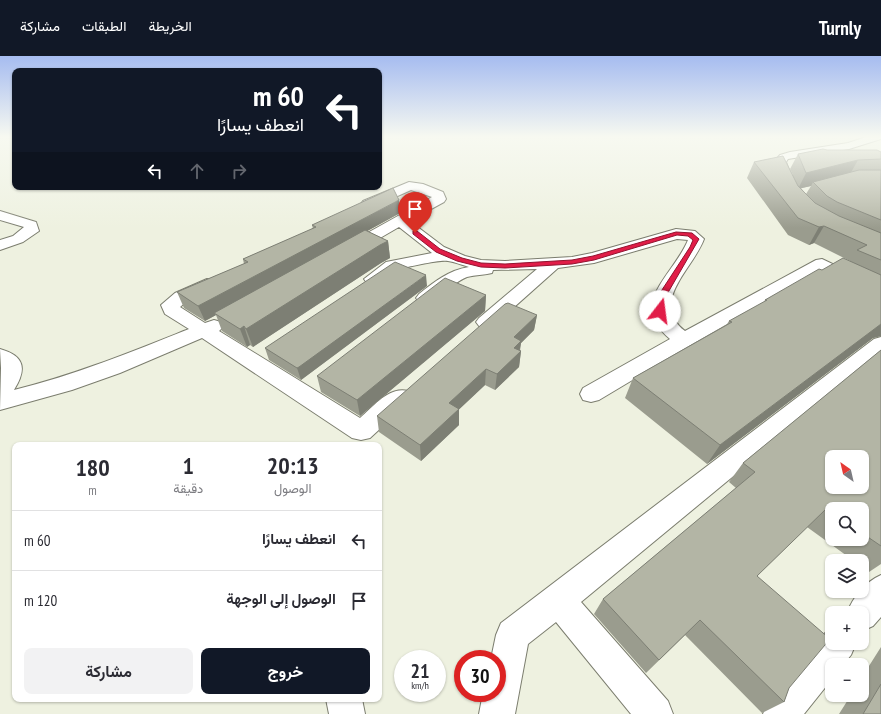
<!DOCTYPE html>
<html lang="ar">
<head>
<meta charset="utf-8">
<style>
  :root { --surface:#fff; --page:#f2f2f3; --text:#2b2b33; --muted:#7c7c81; --line:#e1e1e2; --accent:#111827 }
  body { margin:0; font-family:"PT Sans Narrow",Vazirmatn,sans-serif; background:var(--page); color:var(--text); direction:rtl; height:100vh; display:flex; flex-direction:column; font-size:15px; white-space:nowrap }
  * { box-sizing:border-box; margin:0 }
  p { font-size:13px; color:var(--muted) }
  .icon { flex:none; width:22px; height:22px; fill:none; stroke:currentColor; stroke-width:2; stroke-linecap:round; stroke-linejoin:round }
  .map { position:relative; flex:1; overflow:hidden; direction:ltr }
  .side { position:absolute; left:12px; top:386px; width:370px; height:260px; display:flex; flex-direction:column; background:var(--surface); border-radius:8px; box-shadow:0 1px 3px #0004; direction:rtl }
  .side>* { flex:none }
  .top-card { position:absolute; left:12px; top:12px; width:370px; height:122px; border-radius:8px; box-shadow:0 1px 3px #0004; direction:rtl; background:#111827; color:#fff; overflow:hidden }
  .needle { width:26px; rotate:326deg }
  .buttons { position:absolute; left:825px; top:394px; display:grid; gap:8px }
  .buttons a { display:grid; place-items:center; width:44px; height:44px; border-radius:8px; background:var(--surface); box-shadow:0 1px 3px #0004; font-size:20px }
  .speed { position:absolute; left:394px; top:594px; display:flex; gap:8px; font-size:20px; font-weight:700; text-align:center }
  .speed>* { display:grid; place-content:center; width:52px; height:52px; border-radius:50%; background:var(--surface); box-shadow:0 1px 3px #0004; line-height:1 }
  .speed small { font-size:10px; font-weight:400 }
  .speed .limit { border:6px solid #d22; background:#fff; color:#111 }
  .pin { position:absolute; display:grid; place-items:center; width:34px; height:34px; color:#fff; margin:-41px -17px; border-radius:50% 50% 50% 0; rotate:-45deg; box-shadow:0 0 4px #0007 }
  .pin .icon { rotate:45deg }
  .me { position:absolute; width:44px; margin:-22px; rotate:15deg; stroke-linejoin:round; filter:drop-shadow(0 0 3px #0008) }
  .turn { display:flex; align-items:center; gap:14px; height:84px; padding:0 12px; font-size:18px }
  .turn .icon { width:52px; height:52px; stroke-width:2.5 }
  .turn b { display:block; font-size:28px; line-height:34px }
  .lanes { display:flex; align-items:center; height:38px; padding:0 12px; background:#0003; justify-content:center; gap:20px; direction:ltr }
  .lanes .off { opacity:.35 }
  .eta { display:flex; justify-content:space-evenly; align-items:center; height:68px; text-align:center }
  .eta b { font-size:24px; font-weight:700; line-height:28px }
  .primary-button { display:flex; gap:8px; margin-top:auto; padding:8px 12px }
  .primary-button a { flex:1; height:46px; border-radius:8px; background:var(--accent); color:#fff; font-size:16px; font-weight:700; line-height:46px; text-align:center }
  .primary-button a+a { background:var(--page); color:var(--text) }
  ul { padding:0; list-style:none }
  li { display:flex; align-items:center; gap:12px; height:60px; padding:0 12px; border-top:1px solid var(--line) }
  li div { flex:1 }
  li b { display:block; font-size:15px }
  li em { font-style:normal }
  header { display:flex; align-items:center; gap:24px; box-sizing:border-box; height:56px; padding:0 20px; background:var(--accent); color:#fff }
  header strong { font-size:19px }
  nav { display:flex; gap:22px; margin-inline-start:auto; font-size:14px }
  .map>svg:first-child { display:block }
  .lines { fill:none; stroke-linecap:round; stroke-linejoin:round }
  .minor-casing { stroke:#7b7d6e; stroke-width:2 }
  .minor { fill:#fff; fill-rule:evenodd }
  .wall { fill:#9a9c8e; fill-rule:evenodd }
  .shaded-wall { fill:#7d7f74 }
  .building { fill:#b3b5a5; stroke:#7d7f74; fill-rule:evenodd }
  .route { fill:#e11d48; stroke:#92132f }
</style>
</head>
<body>
<header>
<strong>Turnly</strong>
<nav><a>الخريطة</a><a>الطبقات</a><a>مشاركة</a></nav>
</header>
<div class="map">
<svg width="881" height="658" viewBox="0 0 881 658">
  <rect width="100%" height="100%" fill="#eef1e0"/>
  <g class="lines">
    <defs>
      <g id="minor">
        <polygon points="869,80 881,80 881,83 849,93 788,103 786,106 794,129 788,133 782,129 774,106 780,99 790,96 848,87"/>
        <path d="M409,126L423,128L443,136L446,143L444,146L411,164V166L444,191L465,200L481,204L505,205L572,201L592,197L676,173L695,175L704,183C693,213 648,247 685,275L816,204L822,203L881,231V243L822,215L691,289L599,344L591,346L583,344L580,338L583,332L670,283C627,247 674,219 688,184L677,183L594,207L558,212L493,270L486,272L479,270L476,266L479,262L537,213L493,214L492,217C484,219 475,219 467,221C450,227 437,250 419,246L416,242L419,238C434,226 449,214 469,211C462,209 455,206 448,205C442,203 407,211 399,213C387,218 381,230 367,227L364,223L386,206L432,197L399,171L356,196H344L342,193L344,190L432,141L411,134L373,151H363L361,148L363,145Z"/>
        <polygon points="0,155 36,166 39,175 23,186 0,194 0,184 13,180 24,171 0,164"/>
        <path d="M207,223L213,224L216,228L213,232L187,245L180,251L205,267L214,264L221,266L224,270L219,275L360,362C373,351 389,330 408,335L411,341L408,347L370,382L361,384L352,382L202,282L120,317L72,334L0,354L1,312L0,293C25,300 27,313 14,334C75,319 131,296 189,273L165,258L161,249L175,237Z"/>
        <polygon points="881,281 881,298 581,546 668,645 673,658 631,658 556,566 528,588 515,658 479,658 483,637 497,637 497,603 491,603 496,579 501,567 874,283"/>
        <path d="M881,519V561L873,570L862,575V557H847C853,541 865,526 881,519Z"/>
        <polygon points="832,573 832,587 856,587 851,599 843,609 832,609 832,623 804,658 763,658 768,645 827,575"/>
        <polygon points="326,643 362,643 365,658 329,658"/>
      </g>
    </defs>
    <use href="#minor" class="minor-casing"/>
    <use href="#minor" class="minor"/>
  </g>
  <g class="wall">
    <path d="M827,94L881,96V280L873,282L707,408L625,342L633,322L727,268L729,265L764,246L765,244L822,214L850,205L814,187L809,189L788,179L747,122L754,106L793,119L790,113L798,98ZM811,130L806,138L801,132Z"/>
    <polygon points="400,157 367,175 388,185 390,202 381,207 253,291 250,289 247,291 222,275 216,259 205,265 184,252 177,236 244,208 243,203 313,173 312,169"/>
    <polygon points="427,230 301,324 269,304 265,292"/>
    <polygon points="486,239 485,255 360,360 321,336 317,320"/>
    <polygon points="537,259 534,274 521,287 520,295 521,295 519,311 495,334 485,329 459,353 459,369 421,405 379,376 377,360"/>
    <path d="M881,294V508L869,516L862,511V505H854L807,471L757,520L789,632L784,646L762,657L685,579L646,617L594,558L603,543L736,432L729,426L743,407ZM832,453H862V483H832Z"/>
    <polygon points="881,591 881,658 839,658 851,639 862,639 862,621"/>
  </g>
  <g class="shaded-wall">
    <polygon points="858,104 849,120 813,126 811,130 798,133 806,117"/>
    <polygon points="399,144 400,157 217,258 214,257 216,259 205,265 198,250"/>
    <polygon points="824,170 814,187 809,189 819,171"/>
    <polygon points="388,185 390,202 381,207 253,291 246,273 380,189"/>
    <polygon points="426,219 427,230 301,324 297,312"/>
    <polygon points="486,239 485,255 360,360 357,344"/>
    <polygon points="537,259 534,274 521,287 519,297 521,295 519,311 495,334 497,318 514,281"/>
    <polygon points="881,268 881,280 873,282 707,408 720,389"/>
    <polygon points="244,270 250,289 247,291 240,273"/>
    <polygon points="486,313 485,329 449,363 449,347"/>
    <polygon points="459,353 459,369 421,405 420,389"/>
  </g>
  <g class="building">
    <polygon points="823,93 827,94 877,94 881,96 881,103 858,104 806,117 798,98"/>
    <polygon points="783,100 798,130 815,147 839,160 881,177 881,204 857,194 867,189 824,170 819,171 798,162 754,106"/>
    <polygon points="859,114 881,114 881,164 837,146 827,140 813,126"/>
    <polygon points="393,132 399,144 198,250 177,236 248,206 243,203 316,171 312,169"/>
    <polygon points="365,174 388,185 380,189 246,273 244,270 240,273 214,257"/>
    <polygon points="843,202 881,219 881,268 720,389 633,322 732,266 729,265 767,244 765,244 819,213 822,214"/>
    <polygon points="395,206 426,219 299,311 297,312 265,292"/>
    <polygon points="445,222 486,239 357,344 317,320"/>
    <polygon points="508,247 537,259 514,281 521,285 514,292 521,295 497,318 486,313 449,347 459,353 420,389 377,360 505,248"/>
    <path d="M881,294V490L862,477V453H832V456L826,453L757,520L830,583L789,632L784,646L700,564L659,604L603,543L755,416L743,407ZM832,401H862V431H832Z"/>
    <polygon points="881,628 881,658 863,658"/>
  </g>
  <linearGradient id="sky" x2="0" y2="1"><stop stop-color="#a6bcf0"/><stop offset="0.47" stop-color="#f7f9f1"/><stop offset="1" stop-color="#f7f9f1" stop-opacity="0"/></linearGradient>
  <rect width="881" height="172" fill="url(#sky)"/>
  <polygon class="route" points="413,175 417,175 440,193 462,202 481,207 505,208 572,204 593,200 676,176 692,177 699,183 666,240 663,255 660,257 656,255 658,240 690,191 693,184 688,180 677,179 594,204 572,208 505,212 481,211 457,205 436,196 413,178"/>
</svg>
<div class="buttons">
<a><svg class="needle" viewBox="-14 -14 28 28"><path d="M0-13l5 13h-10z" fill="#e53935"/><path d="M0 13l5-13h-10z" fill="#7c7c81"/></svg></a>
<a><svg class="icon" aria-label="search" viewBox="0 0 24 24"><circle cx="10" cy="10" r="6"/><path d="M15 15l6 6"/></svg></a>
<a><svg class="icon" aria-label="layers" viewBox="0 0 24 24"><path d="M12 4l9 5-9 5-9-5zM3 14l9 5 9-5"/></svg></a>
<a>+</a>
<a>−</a>
</div>
<div class="speed"><div>21<small>km/h</small></div><div class="limit">30</div></div>
<div class="pin" style="left:415px;top:177px;background:#d93025"><svg class="icon" aria-label="arrive" viewBox="0 0 24 24"><path d="M6 21V4h12l-3 4 3 4H6"/></svg></div>
<svg class="me" style="left:660px;top:255px" viewBox="-20 -20 40 40"><circle r="19" fill="#fff"/><path d="M0-13L10 11 0 6-10 11z" fill="#e11d48"/></svg>
<div class="top-card">
<div class="turn"><svg class="icon" aria-label="left" viewBox="0 0 24 24"><path d="M17 20v-9H6M10 6l-5 5 5 5"/></svg><div><b>60 m</b>انعطف يسارًا</div></div>
<div class="lanes"><svg class="icon" aria-label="left" viewBox="0 0 24 24"><path d="M17 20v-9H6M10 6l-5 5 5 5"/></svg><svg class="icon off" aria-label="ahead" viewBox="0 0 24 24"><path d="M12 20V5M6 11l6-6 6 6"/></svg><svg class="icon off" aria-label="right" viewBox="0 0 24 24"><path d="M7 20v-9h11M14 6l5 5-5 5"/></svg></div>
</div>
<section class="side">
<div class="eta">
<div><b>20:13</b><p>الوصول</p></div>
<div><b>1</b><p>دقيقة</p></div>
<div><b>180</b><p>m</p></div>
</div>
<ul>
<li><svg class="icon" aria-label="left" viewBox="0 0 24 24"><path d="M17 20v-9H6M10 6l-5 5 5 5"/></svg><div><b>انعطف يسارًا</b></div><em>60 m</em></li>
<li><svg class="icon" aria-label="arrive" viewBox="0 0 24 24"><path d="M6 21V4h12l-3 4 3 4H6"/></svg><div><b>الوصول إلى الوجهة</b></div><em>120 m</em></li>
</ul>
<div class="primary-button"><a>خروج</a><a>مشاركة</a></div>
</section>
</div>
</body>
</html>
